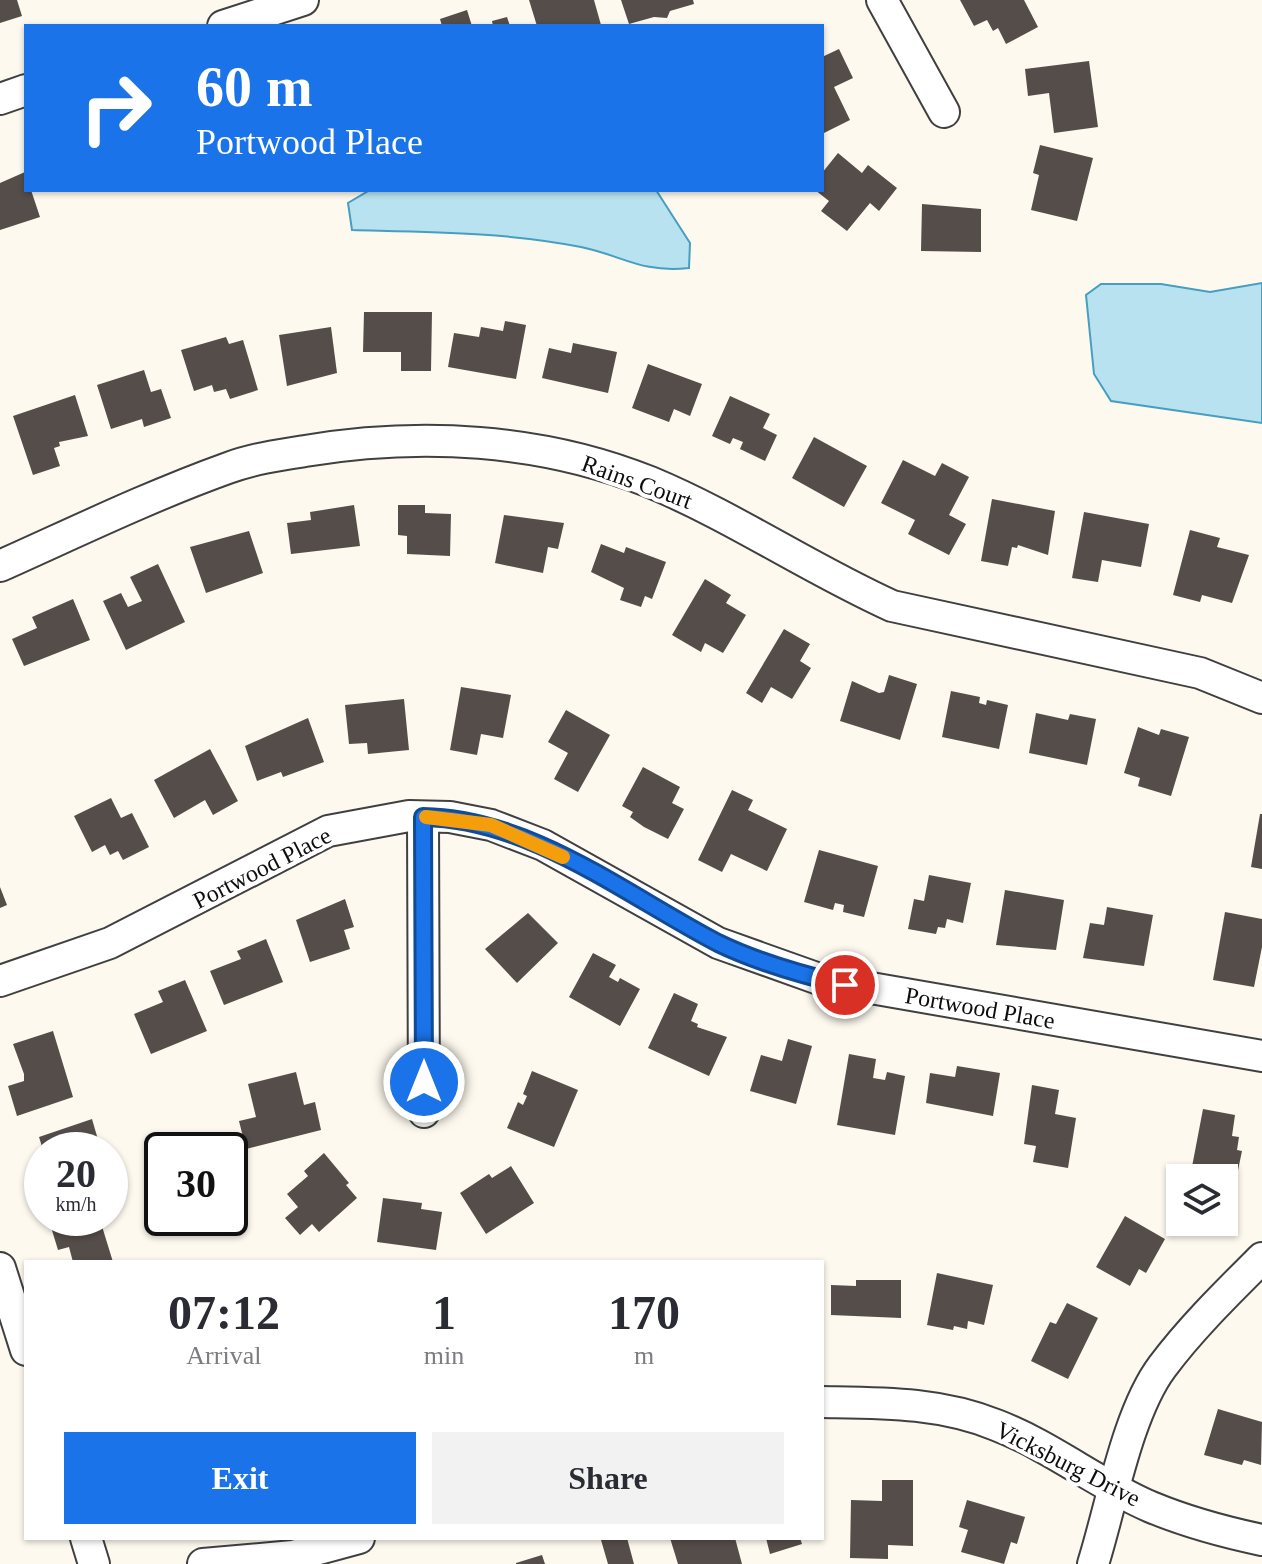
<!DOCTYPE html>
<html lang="en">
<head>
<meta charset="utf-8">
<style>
  :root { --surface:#fff; --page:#f2f2f3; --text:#2b2b33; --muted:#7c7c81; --accent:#1a73e8 }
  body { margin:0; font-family:"Times New Roman",serif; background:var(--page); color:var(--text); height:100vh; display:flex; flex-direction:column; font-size:30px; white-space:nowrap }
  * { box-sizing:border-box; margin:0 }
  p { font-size:26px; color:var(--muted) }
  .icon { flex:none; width:44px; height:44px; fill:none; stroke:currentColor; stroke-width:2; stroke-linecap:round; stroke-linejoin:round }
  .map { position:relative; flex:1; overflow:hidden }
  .sheet { position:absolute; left:24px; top:1260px; width:800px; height:280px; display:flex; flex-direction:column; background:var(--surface); border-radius:0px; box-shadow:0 2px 6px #0004 }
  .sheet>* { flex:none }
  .guide { position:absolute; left:24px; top:24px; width:800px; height:168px; border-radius:0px; box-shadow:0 2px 6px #0004; background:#1a73e8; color:#fff; overflow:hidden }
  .fabs { position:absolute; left:1166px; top:1164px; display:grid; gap:16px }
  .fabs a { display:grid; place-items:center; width:72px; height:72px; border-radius:0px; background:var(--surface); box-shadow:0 2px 6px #0004; font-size:40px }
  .speed { position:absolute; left:24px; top:1132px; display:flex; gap:16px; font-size:40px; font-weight:700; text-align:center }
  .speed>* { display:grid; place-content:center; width:104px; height:104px; border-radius:50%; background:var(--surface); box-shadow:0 2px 6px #0004; line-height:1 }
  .speed small { font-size:20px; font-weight:400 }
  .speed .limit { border:4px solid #111; border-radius:12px; background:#fff; color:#111 }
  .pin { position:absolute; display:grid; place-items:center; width:68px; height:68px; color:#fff; margin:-34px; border:4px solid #fff; border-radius:50%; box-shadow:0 2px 8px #0007 }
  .me { position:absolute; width:88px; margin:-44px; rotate:0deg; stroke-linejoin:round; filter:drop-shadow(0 0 6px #0008) }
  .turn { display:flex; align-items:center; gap:28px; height:168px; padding:0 40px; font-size:36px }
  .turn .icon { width:104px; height:104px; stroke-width:2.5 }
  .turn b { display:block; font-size:56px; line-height:68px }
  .eta { display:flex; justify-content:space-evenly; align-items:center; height:136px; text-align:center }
  .eta b { font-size:48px; font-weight:800; line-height:56px }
  .button { display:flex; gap:16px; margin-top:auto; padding:16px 40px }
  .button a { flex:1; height:92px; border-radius:0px; background:var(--accent); color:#fff; font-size:32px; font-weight:800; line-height:92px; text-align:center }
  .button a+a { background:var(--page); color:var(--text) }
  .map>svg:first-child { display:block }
  .water { fill:#b8e2f0; stroke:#469ec0; stroke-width:2 }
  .building { fill:#554d4a }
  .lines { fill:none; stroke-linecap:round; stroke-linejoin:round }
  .street-casing { stroke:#404040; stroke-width:34 }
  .street { stroke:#fff; stroke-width:30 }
  .route-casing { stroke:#114b97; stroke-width:20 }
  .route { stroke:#1a73e8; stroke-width:14 }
  .slow { stroke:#f59e0b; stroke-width:14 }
  .labels { text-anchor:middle; stroke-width:8; stroke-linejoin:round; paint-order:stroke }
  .street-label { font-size:24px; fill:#0d0d0d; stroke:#fff }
</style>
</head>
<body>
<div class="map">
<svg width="1262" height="1564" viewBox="0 0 1262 1564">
  <rect width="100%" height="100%" fill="#fdf9ef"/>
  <g class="water">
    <path d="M370,190H656L690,243L689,268C640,273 624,256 581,247C506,232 428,232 352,230L348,203Z"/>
    <polygon points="1262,283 1262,423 1111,401 1094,374 1086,295 1101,284 1161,284 1210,292"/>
  </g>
  <g class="building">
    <polygon points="0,0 17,0 22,16 0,23"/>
    <polygon points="529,0 594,0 601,25 537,26"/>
    <polygon points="621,0 693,0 694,4 670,11 667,18 654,17 629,24"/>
    <polygon points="960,0 1024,0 1038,27 1006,44 998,28 993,31 987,20 974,26"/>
    <polygon points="467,10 472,26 442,26 440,19"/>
    <polygon points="507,17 510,26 493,26 492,21"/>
    <polygon points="839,49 853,78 834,87 850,120 822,134 822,57"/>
    <polygon points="1089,61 1098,127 1054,133 1049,93 1028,96 1025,69"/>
    <polygon points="1040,145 1093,158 1077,221 1031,210 1039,175 1033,173"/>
    <polygon points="838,153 862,173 868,165 897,188 879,211 870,203 847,231 821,211 829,201 815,190 822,190 822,173"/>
    <polygon points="25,172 26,190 31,190 40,217 0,230 0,183"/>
    <polygon points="922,204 981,209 981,252 921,251"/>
    <polygon points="364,312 432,312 431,371 401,371 401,352 363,352"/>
    <polygon points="505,321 526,325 516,379 448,367 454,333 479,337 481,327 503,331"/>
    <polygon points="331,327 337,373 287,386 279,335"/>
    <polygon points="226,337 229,344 243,340 258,390 230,399 226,389 214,392 212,385 194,391 181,350"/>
    <polygon points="573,343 617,352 608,393 542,378 549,348 571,353"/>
    <polygon points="648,364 702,384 690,416 674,409 669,422 632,408"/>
    <polygon points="144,370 151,392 161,389 171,418 144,427 142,419 111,429 97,385"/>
    <polygon points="75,395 88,436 59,442 60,446 54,448 60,466 33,475 13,416"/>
    <polygon points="730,396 770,414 763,428 777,435 765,461 740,449 743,442 733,438 730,444 712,436"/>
    <polygon points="814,437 867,466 844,507 792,478"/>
    <polygon points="903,460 935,476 942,463 969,477 949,515 966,524 949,555 908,534 915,520 881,503"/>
    <polygon points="992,499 1055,511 1048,555 1018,545 1017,548 1012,547 1008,566 981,561"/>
    <polygon points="354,505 360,546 291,554 287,523 311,520 310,512"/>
    <polygon points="398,505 425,505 425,513 451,514 450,556 407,554 407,536 398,535"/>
    <polygon points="1084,512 1149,524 1141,567 1102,560 1098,582 1072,578"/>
    <polygon points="504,515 564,523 558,549 548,547 543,573 495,563"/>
    <polygon points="1190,530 1220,538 1217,547 1249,555 1232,603 1202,595 1200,602 1173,595"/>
    <polygon points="249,531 263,573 206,593 190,547"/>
    <polygon points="601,544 624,553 626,547 666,562 652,599 645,596 641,607 620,600 624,588 591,572"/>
    <polygon points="158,564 185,622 126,650 103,601 121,593 128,607 142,601 130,577"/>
    <polygon points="705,579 731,595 726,603 746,615 723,653 705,643 701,652 672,635"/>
    <polygon points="73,599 90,640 24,666 12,639 37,628 32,617"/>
    <polygon points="784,629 810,644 800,661 811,668 792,699 771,687 762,703 746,693"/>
    <polygon points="889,675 917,684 900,740 840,721 852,681 879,693 884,692"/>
    <polygon points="461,687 511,695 503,738 481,734 477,755 450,750"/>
    <polygon points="951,691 980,697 979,703 986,705 987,700 1008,705 999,749 942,737"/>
    <polygon points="404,699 409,750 368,754 367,743 349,744 345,705"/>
    <polygon points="566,710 610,735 578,792 554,779 568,753 548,742"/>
    <polygon points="1036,713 1068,720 1070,714 1096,719 1087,765 1029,753"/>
    <polygon points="308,718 324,762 283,777 281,772 257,781 245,746"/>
    <polygon points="1138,727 1159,735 1161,729 1189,737 1171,796 1138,786 1140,778 1124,773"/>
    <polygon points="210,749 238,801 213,815 205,800 174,818 154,780"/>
    <polygon points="643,767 680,787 672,803 684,809 668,839 644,827 630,817 633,812 622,806"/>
    <polygon points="732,790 753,800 748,810 787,829 767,871 731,854 722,872 698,860"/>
    <polygon points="111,798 121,818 132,813 149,847 123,860 118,851 110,855 105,845 92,852 74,816"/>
    <polygon points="1260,814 1262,814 1262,869 1251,867"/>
    <polygon points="819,850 878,866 864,917 843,912 844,905 835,903 833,910 804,902"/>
    <polygon points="929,875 971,883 963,923 947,919 945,928 938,927 936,934 908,929 914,899 924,901"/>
    <polygon points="0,887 7,905 0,908"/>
    <polygon points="1005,890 1064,900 1056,950 996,945"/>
    <polygon points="345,899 354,927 344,930 350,949 310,962 296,920"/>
    <polygon points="1107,907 1153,915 1144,966 1083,958 1090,923 1104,925"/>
    <polygon points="1225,912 1262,919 1262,947 1254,987 1213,980"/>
    <polygon points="528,913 558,943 517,983 485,949"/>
    <polygon points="266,939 283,982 224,1005 210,971 241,959 237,951"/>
    <polygon points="593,953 616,965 609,977 618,982 620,978 640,989 620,1026 569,997"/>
    <polygon points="185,980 207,1031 151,1054 134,1014 163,1002 158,991"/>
    <polygon points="674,993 698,1004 691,1021 698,1024 697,1027 727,1037 709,1076 648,1048"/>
    <polygon points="53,1031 73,1097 17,1116 8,1086 24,1081 24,1074 13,1044"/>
    <polygon points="788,1039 812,1046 796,1104 750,1091 761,1055 782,1061"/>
    <polygon points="849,1054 876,1059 873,1078 885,1080 887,1072 905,1076 895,1135 837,1125"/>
    <polygon points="957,1066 1000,1073 993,1116 926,1103 930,1073 955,1077"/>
    <polygon points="532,1071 578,1090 554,1147 507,1128 518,1102 523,1105 527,1096 523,1094"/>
    <polygon points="296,1072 304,1105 315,1102 321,1130 246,1149 239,1121 256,1117 248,1084"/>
    <polygon points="1032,1085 1059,1090 1055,1114 1076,1118 1068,1168 1033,1162 1036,1146 1024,1144"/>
    <polygon points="1203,1109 1235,1115 1232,1136 1239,1137 1237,1150 1242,1151 1236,1180 1191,1172"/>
    <polygon points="92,1119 101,1150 43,1150 39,1137"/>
    <polygon points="324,1153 349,1183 346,1185 357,1198 319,1232 312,1224 300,1235 285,1218 298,1207 287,1194 308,1176 304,1171"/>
    <polygon points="511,1166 534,1203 486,1234 460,1193 489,1174 492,1178"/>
    <polygon points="42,1168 42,1188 41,1189 35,1170"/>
    <polygon points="383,1198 422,1203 421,1209 442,1212 436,1250 377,1242"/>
    <polygon points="1125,1216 1165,1239 1146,1273 1139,1269 1130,1286 1096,1267"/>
    <polygon points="83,1218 97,1218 101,1223 113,1262 73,1262 69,1247 58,1250 51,1227"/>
    <polygon points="937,1273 993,1285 984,1325 968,1321 967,1329 954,1326 953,1330 927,1325"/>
    <polygon points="856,1280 901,1280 901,1318 831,1315 831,1285 856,1286"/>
    <polygon points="1067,1303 1098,1318 1068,1379 1031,1361 1050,1322 1056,1324"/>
    <polygon points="1218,1409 1262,1422 1261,1465 1244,1460 1242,1465 1204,1455"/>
    <polygon points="882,1480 913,1480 913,1546 888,1545 888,1559 850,1558 851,1500 882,1501"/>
    <polygon points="967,1500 1025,1517 1017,1544 1011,1542 1004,1564 961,1552 968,1530 959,1527"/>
    <polygon points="607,1538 627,1538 634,1564 608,1564 601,1540"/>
    <polygon points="670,1538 735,1538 742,1564 678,1564"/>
    <polygon points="766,1538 800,1538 802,1544 770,1554"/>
    <polygon points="542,1555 545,1564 516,1564 516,1563"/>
  </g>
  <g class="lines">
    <defs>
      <g id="street">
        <polyline points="882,0 944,112"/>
        <polyline points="223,26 303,0"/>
        <polyline points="0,99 26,90"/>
        <path d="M0,566C76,532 150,496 228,468C252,459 279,455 305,451C419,432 541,438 650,482C734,517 810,569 892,606L1200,673L1262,698"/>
        <polyline points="423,817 424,1112"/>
        <polyline points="0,981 110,943 328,831 409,816 450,817 491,825 543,845 718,943 819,979 1262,1056"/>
        <polyline points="0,1268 26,1350"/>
        <path d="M822,1402C881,1403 939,1402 996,1425C1051,1446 1097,1484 1151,1507C1187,1522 1224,1532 1262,1540"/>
        <polyline points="86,1538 94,1564"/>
        <polyline points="203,1564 293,1556 359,1538"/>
        <path d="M1093,1564C1111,1507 1127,1414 1162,1367C1191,1328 1228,1292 1262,1258"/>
      </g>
    </defs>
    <use href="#street" class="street-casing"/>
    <use href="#street" class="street"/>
  </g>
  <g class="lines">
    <defs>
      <path id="route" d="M424,1082L423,817C532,819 624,894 718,943C757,962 803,975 845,985"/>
    </defs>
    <use href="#route" class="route-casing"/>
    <use href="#route" class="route"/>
    <polyline class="slow" points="426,817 491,825 563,857"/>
  </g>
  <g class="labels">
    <g class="street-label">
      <text transform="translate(637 482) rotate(20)" y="8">Rains Court</text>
      <text transform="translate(262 868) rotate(-27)" y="8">Portwood Place</text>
      <text transform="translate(980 1008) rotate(10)" y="8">Portwood Place</text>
      <text transform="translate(1068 1464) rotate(27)" y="8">Vicksburg Drive</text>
    </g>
  </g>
</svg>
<div class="fabs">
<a><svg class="icon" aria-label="layers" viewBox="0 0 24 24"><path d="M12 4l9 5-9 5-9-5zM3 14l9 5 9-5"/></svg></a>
</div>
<div class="speed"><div>20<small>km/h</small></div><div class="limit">30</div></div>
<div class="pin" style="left:845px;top:985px;background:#d93025"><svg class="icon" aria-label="arrive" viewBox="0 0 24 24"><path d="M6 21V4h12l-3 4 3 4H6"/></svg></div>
<svg class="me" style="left:424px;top:1082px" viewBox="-20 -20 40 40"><circle r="17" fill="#1a73e8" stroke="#fff" stroke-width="3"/><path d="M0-11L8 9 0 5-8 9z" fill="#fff"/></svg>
<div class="guide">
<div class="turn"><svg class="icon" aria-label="right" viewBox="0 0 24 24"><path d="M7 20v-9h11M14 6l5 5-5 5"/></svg><div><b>60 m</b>Portwood Place</div></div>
</div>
<section class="sheet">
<div class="eta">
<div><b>07:12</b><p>Arrival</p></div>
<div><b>1</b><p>min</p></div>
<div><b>170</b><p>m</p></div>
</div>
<div class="button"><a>Exit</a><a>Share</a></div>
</section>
</div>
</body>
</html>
